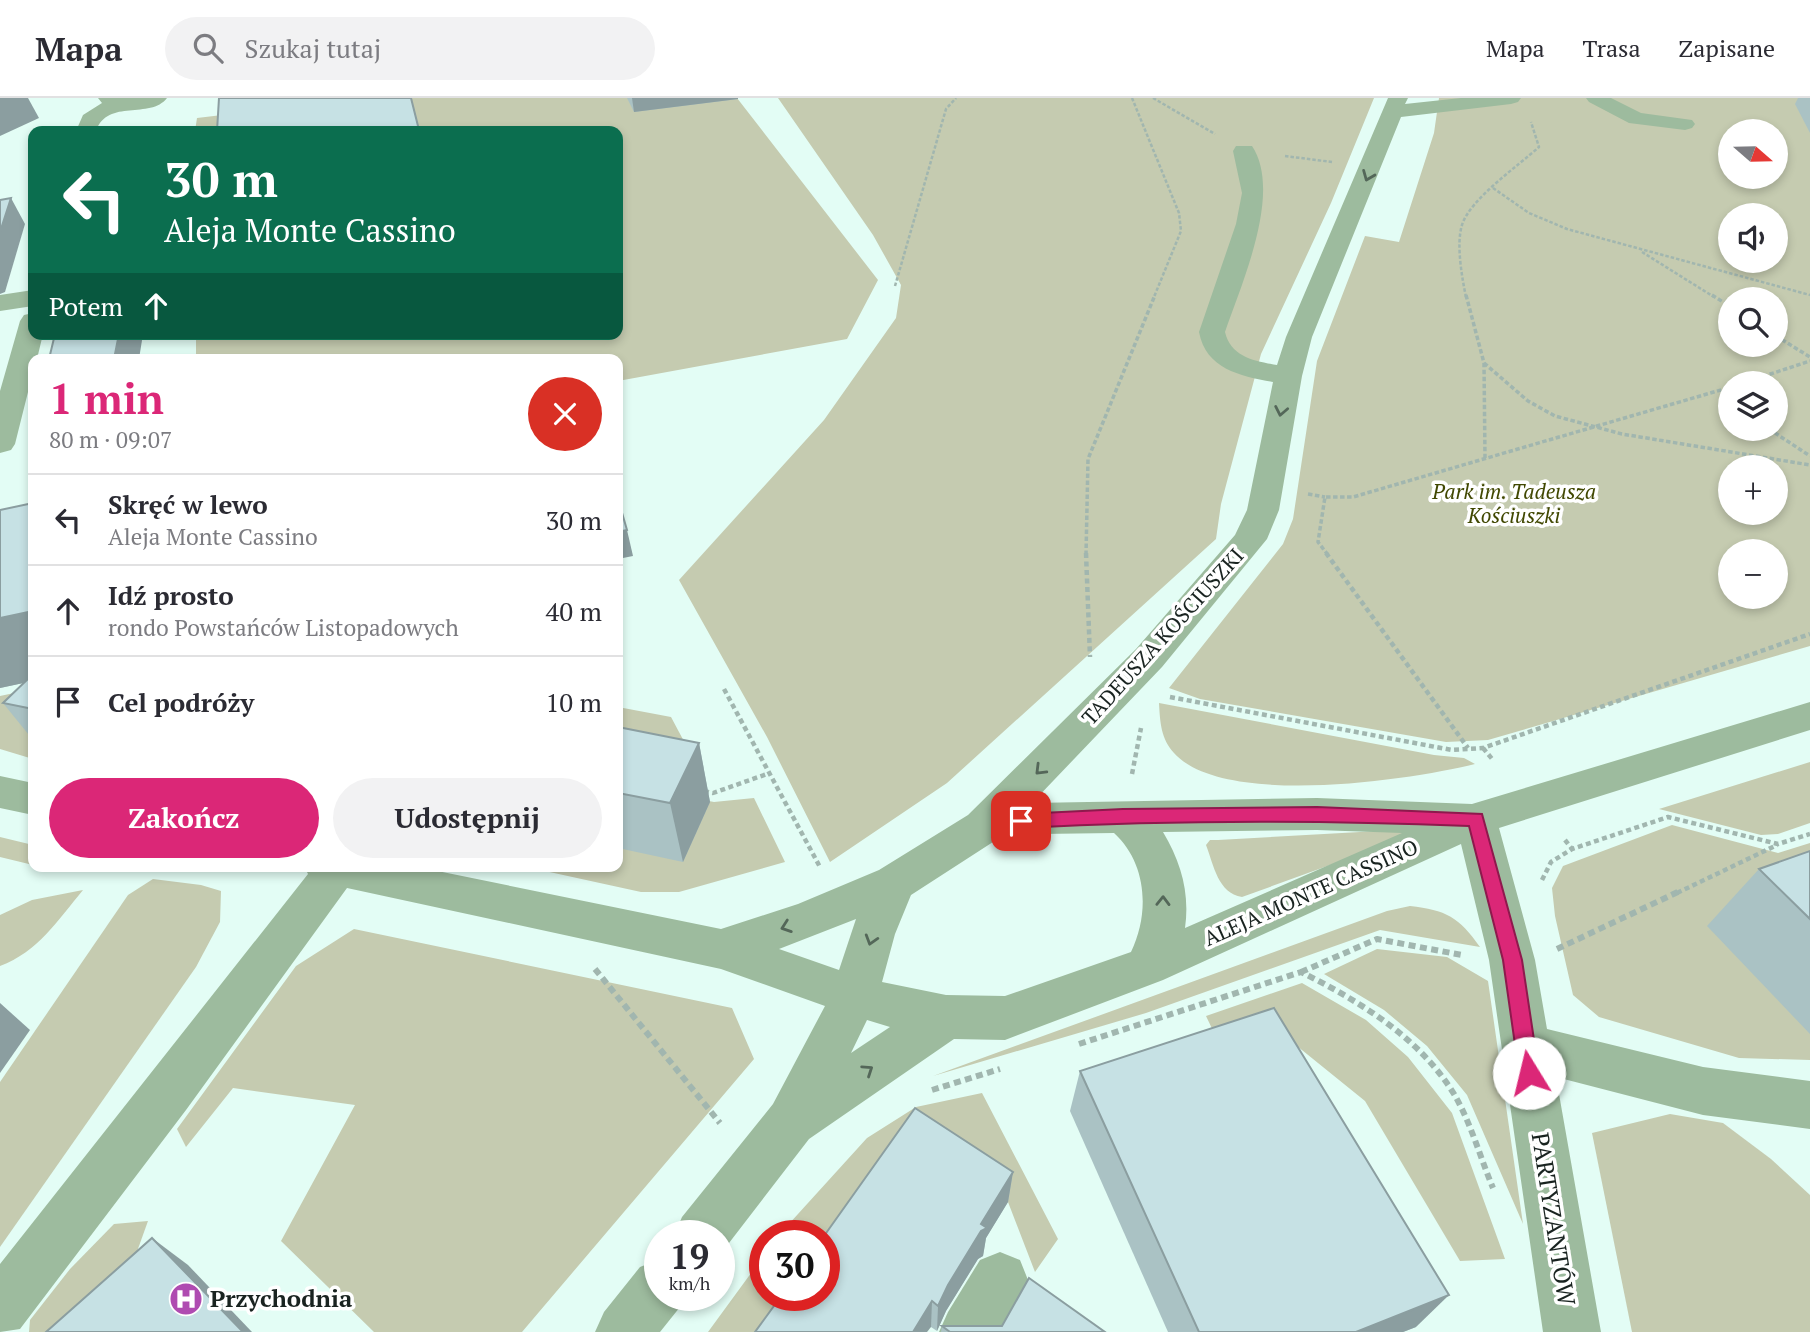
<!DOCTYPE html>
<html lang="pl">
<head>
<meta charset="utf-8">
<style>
  :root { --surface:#fff; --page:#f2f2f3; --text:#2b2b33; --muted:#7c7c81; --line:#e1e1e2; --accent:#db2777 }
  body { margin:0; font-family:"PT Serif",serif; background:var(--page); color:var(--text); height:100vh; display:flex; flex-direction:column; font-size:26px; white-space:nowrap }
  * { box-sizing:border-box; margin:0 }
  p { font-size:23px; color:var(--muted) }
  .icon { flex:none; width:38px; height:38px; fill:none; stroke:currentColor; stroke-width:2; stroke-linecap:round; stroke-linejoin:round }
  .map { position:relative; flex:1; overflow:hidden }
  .drawer { position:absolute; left:28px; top:256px; width:595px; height:518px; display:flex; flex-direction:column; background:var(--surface); border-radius:14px; box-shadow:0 4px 10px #0003 }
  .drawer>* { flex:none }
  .banner { position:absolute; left:28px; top:28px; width:595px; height:214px; border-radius:14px; box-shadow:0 4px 10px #0003; background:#0b6e4f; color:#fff; overflow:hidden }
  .needle { width:46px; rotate:110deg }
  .fabs { position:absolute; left:1718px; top:21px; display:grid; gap:14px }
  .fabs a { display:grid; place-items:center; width:70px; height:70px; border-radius:50%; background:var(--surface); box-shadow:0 4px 10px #0003; font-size:35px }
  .speed { position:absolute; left:644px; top:1122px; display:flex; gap:14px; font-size:35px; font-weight:700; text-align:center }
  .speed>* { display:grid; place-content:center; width:91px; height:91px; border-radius:50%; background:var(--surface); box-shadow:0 4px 10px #0003; line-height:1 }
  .speed small { font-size:18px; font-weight:400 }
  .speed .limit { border:10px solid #d22; background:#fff; color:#111 }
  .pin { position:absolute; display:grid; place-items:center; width:60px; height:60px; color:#fff; margin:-30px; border-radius:14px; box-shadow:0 4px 10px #0006 }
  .me { position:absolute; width:77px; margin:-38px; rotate:351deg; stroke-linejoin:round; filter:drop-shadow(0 0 5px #0008) }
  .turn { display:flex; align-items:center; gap:24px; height:147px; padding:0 21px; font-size:32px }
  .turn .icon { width:91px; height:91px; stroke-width:2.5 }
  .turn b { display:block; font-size:49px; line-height:60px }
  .then { display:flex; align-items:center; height:66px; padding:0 21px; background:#0003; gap:14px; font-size:26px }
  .round { display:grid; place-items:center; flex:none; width:74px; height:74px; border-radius:37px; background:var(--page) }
  .head { display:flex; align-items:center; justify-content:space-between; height:119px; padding:0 21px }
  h1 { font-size:42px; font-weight:600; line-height:52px; color:var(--accent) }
  .action { display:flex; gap:14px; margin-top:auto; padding:14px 21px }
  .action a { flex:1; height:80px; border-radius:42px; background:var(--accent); color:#fff; font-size:28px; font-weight:600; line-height:80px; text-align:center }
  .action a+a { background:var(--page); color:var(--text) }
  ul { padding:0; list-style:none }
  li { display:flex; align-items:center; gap:21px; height:91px; padding:0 21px; border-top:2px solid var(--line) }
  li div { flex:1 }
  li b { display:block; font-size:26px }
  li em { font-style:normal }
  header { display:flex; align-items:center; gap:42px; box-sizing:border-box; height:98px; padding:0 35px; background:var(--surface); border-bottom:2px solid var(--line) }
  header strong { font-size:33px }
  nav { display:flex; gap:38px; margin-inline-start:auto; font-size:24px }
  .search { width:490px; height:63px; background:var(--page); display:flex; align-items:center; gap:18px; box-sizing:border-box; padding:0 24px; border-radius:38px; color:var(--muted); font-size:26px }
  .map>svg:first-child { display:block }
  .green { fill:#c5cbb0; fill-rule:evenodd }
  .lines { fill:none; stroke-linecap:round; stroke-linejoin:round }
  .path-far3 { stroke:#a1b6af; stroke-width:2.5; stroke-dasharray:3.5 2; stroke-linecap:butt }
  .path-far2 { stroke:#a1b6af; stroke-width:3.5; stroke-dasharray:4.5 2.5; stroke-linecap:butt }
  .path-far1 { stroke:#a1b6af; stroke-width:4.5; stroke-dasharray:5 3.5; stroke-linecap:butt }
  .path { stroke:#a1b6af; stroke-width:6; stroke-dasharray:7 4.5; stroke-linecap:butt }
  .minor { fill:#9dbb9e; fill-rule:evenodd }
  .wall { fill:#aac2c4 }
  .shaded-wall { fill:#8b9ea0 }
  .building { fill:#c6e1e4; stroke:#8b9ea0; stroke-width:2 }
  .oneway { stroke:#546759 }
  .route { fill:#db2777; stroke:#8e194d; stroke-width:2 }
  .labels { text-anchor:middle; stroke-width:7; stroke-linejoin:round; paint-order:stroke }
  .park-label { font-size:21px; font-style:italic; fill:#414802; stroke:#fff }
  .street-label { font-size:21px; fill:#192320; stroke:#fff }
  .near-street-label { font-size:24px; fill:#192320; stroke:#fff }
  .near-poi-label { font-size:24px; font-weight:bold; fill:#192320; stroke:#fff; text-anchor:start }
</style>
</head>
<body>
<header>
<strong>Mapa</strong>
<div class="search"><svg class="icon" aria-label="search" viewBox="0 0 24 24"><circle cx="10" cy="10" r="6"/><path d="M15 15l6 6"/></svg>Szukaj tutaj</div>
<nav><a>Mapa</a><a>Trasa</a><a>Zapisane</a></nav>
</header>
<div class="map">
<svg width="1810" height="1234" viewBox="0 0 1810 1234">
  <rect width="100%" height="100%" fill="#e3fdf5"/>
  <g class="green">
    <polygon points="367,0 737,0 878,182 847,241 618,283 618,261 196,261 196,236 618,236 618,33 195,33 197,20"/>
    <polygon points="778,0 1374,0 1331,105 1261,256 1221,406 1216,441 947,685 830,764 767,639 679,482 824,322 896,220 901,187 873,137"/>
    <path d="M1439,0H1810V548L1488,642L1446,644L1200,601L1169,590L1283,446L1293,421L1317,263L1365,138L1399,144L1434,35ZM1731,33H1776V79H1731ZM1731,117H1776V163H1731ZM1731,201H1776V247H1731ZM1731,285H1776V331H1731ZM1731,369H1776V415H1731ZM1731,453H1776V499H1731Z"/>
    <polygon points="33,591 33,661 0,651 0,598"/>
    <path d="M1159,605L1434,657L1464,660L1475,666C1411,682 1223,710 1174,655C1161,641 1160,624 1159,605Z"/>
    <polygon points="618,609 671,619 703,679 618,663"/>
    <polygon points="1810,664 1810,725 1778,736 1761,737 1659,711"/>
    <polygon points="618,685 714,704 754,700 785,764 679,794 641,794 522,768 618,768"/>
    <polygon points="1672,727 1778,755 1810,745 1810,962 1739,960 1599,919 1573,897 1555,818 1552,790 1563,768"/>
    <path d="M1396,732L1403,734L1402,741L1242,799C1218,795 1214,768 1206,747L1210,742H1218Z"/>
    <polygon points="0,739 33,747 33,767 0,759"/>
    <polygon points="153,781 201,787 221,793 220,824 196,869 0,1149 0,984 128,797"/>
    <path d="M83,792C58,822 38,854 0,868V817L32,802Z"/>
    <path d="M1410,808C1446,812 1459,819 1480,849L1380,832L1146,915L933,978L1387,813Z"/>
    <polygon points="354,831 732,910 754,961 522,1234 374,1234 281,1143 355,1007 233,990 186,1049 177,1031 296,868"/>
    <polygon points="1377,851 1447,859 1488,883 1523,1126 1467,997 1427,948 1384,912 1324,876"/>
    <polygon points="1302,885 1366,922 1408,959 1452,1015 1505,1161 1460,1163 1365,1003 1271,927 1217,941 1206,918"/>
    <polygon points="982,995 1058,1141 1035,1174 1008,1104 824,1138 778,1138 867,1040 916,1009"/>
    <polygon points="1670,1016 1723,1025 1771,1061 1810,1097 1810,1234 1632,1234 1592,1035"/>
    <polygon points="148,1123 130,1173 62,1234 29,1234 30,1222 70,1171 114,1126"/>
    <polygon points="765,1156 765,1197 805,1197 780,1234 708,1234"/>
  </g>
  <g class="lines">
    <g class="path-far3">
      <polyline points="1132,0 1179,115 1181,133 1154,199"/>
      <polyline points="1153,0 1215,36"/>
      <polyline points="1285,58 1332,64"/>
      <polyline points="1493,90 1529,115 1567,131 1810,197"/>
      <polyline points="1642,154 1714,199"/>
      <polyline points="895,188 946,11 956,0"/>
      <path d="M1466,199C1462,180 1456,146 1462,127C1470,101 1518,68 1539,49L1531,24"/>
    </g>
    <g class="path-far2">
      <polyline points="1466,197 1484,265 1485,360"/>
      <polyline points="1712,197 1731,209"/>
      <polyline points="1776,238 1810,259"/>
      <polyline points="1484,265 1528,303 1555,318 1622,336 1810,367"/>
      <polyline points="1743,285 1810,263"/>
      <polyline points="1769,331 1810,358"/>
      <polyline points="1308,396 1325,399"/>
      <polyline points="1086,457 1088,361 1155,197"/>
      <polyline points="1328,457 1318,444 1325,399 1353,399 1731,289"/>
    </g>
    <g class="path-far1">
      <polyline points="1086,455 1090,559"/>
      <polyline points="1326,455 1468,650"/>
      <polyline points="724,591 820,769"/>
      <polyline points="1170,599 1452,652 1483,650 1810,536"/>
      <polyline points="1483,650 1493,662"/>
      <polyline points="1132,676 1141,630"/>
      <polyline points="704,693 713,695 767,676"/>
      <polyline points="1565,742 1572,751"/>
      <polyline points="1542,782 1551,764 1572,751 1668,719 1778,746 1810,736"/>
      <polyline points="1677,795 1777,747"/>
    </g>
    <g class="path">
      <polyline points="1557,851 1680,793"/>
      <polyline points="595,871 720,1025"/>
      <polyline points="1301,874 1377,841 1462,857"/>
      <path d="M1079,946L1301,874C1359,903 1419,939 1454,996C1471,1025 1480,1059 1493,1090"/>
      <polyline points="932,992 1000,971"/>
    </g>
    <g class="minor">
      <path d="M98,0H167C150,22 108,0 96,33H76L83,17L102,5Z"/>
      <path d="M1388,0H1408L1405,6L1461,0H1521L1518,4L1511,6L1401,19L1312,239L1302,278L1279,412L1267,441L1162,569L1032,705L1317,700L1472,706L1810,604V632L1499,730L1535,862L1547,931L1703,969L1810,983V1031L1703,1017L1556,979L1601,1234H1543L1489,862L1461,746L1163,882L1005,942L954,941L809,1041L719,1158V1138H674L682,1119L773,1006L825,908L721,871L347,790L186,1012L20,1231L0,1234V1166L308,776L304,768H413L721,831L798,806L879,772L968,717L1136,551L1235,437L1247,412L1273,284C1240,278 1206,271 1199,234L1236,126L1242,95L1233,53L1236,48H1252C1283,94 1241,187 1225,234C1231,259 1254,263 1277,267L1286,239ZM1317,732L1402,735L1185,830C1190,795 1181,764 1163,734ZM1114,735C1147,765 1150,815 1131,854L1005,898L946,897L882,884L895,836L911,797L993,744L1040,736ZM856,821L839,872L779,851ZM867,922L890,929L851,955Z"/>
      <polygon points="1586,0 1611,0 1641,15 1692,22 1695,26 1692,30 1685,32 1629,25 1589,4"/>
      <polygon points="33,192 33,208 0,213 0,197"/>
      <polygon points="33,215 33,236 43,236 37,261 33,261 33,274 15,346 11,352 0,355 0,293 20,223 24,217"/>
      <polygon points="0,678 33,685 33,717 0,710"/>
      <polygon points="1000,1154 1020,1162 1028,1182 1000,1234 939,1234 948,1214 980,1162"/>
      <polygon points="660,1161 660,1197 685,1197 680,1209 660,1234 595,1234 604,1214 640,1169"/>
    </g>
  </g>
  <g class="wall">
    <polygon points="627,0 738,0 738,1 634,14"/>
    <polygon points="1798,0 1810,0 1810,35 1795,6"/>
    <polygon points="33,405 33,642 3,605 23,585 0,590 0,412"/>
    <polygon points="618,629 699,645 710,704 683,764 618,750"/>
    <polygon points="1810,753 1810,936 1707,828 1759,771"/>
    <polygon points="1080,973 1416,1229 1403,1234 1168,1234 1070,1013"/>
    <polygon points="1013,1074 1008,1104 986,1140 983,1158 978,1161 946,1213 937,1233 931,1229 755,1234"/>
    <polygon points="942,1228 1105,1234 941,1234"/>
  </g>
  <g class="shaded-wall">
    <polygon points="0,0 28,0 39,20 0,38"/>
    <polygon points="632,0 738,0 738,1 634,14"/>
    <polygon points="11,100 25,126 5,194 0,196 0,134"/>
    <polygon points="119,236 143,236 139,261 114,261"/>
    <polygon points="627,432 633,458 618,461 618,434"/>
    <polygon points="33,513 33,583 0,590 0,520"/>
    <polygon points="699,645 710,704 683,764 670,705"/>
    <polygon points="0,905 30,932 0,975"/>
    <polygon points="1013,1074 1008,1104 986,1140 983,1158 978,1161 946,1213 937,1233 938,1208 948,1187 981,1126"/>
    <polygon points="152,1140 188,1167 252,1234 243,1234"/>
    <polygon points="1449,1197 1416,1229 1403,1234 1356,1234"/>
    <polygon points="932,1203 931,1229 927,1234 913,1234"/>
  </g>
  <g class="building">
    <polygon points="219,0 411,0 419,32 412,33 217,33"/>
    <polygon points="11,100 0,134 0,102"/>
    <polygon points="55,236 119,236 114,261 49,261"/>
    <polygon points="618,401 627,432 618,434"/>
    <polygon points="33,405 33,513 0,520 0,412"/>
    <polygon points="33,576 33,611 3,605"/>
    <polygon points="618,629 699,645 670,705 618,695"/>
    <polygon points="1810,753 1810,821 1759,771"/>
    <polygon points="1274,910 1449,1197 1356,1234 1199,1234 1080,973"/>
    <polygon points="915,1010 1013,1074 981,1126 987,1130 981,1133 948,1187 938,1208 932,1203 913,1234 755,1234 782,1197 824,1197 824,1138"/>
    <polygon points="152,1140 243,1234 46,1234"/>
    <polygon points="1029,1180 1105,1234 950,1234 942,1228 1002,1228"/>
  </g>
  <defs><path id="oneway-chevron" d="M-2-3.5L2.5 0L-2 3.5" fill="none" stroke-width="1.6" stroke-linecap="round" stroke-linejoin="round" transform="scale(1.75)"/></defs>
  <g class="oneway">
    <use href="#oneway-chevron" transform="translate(1368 78) rotate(112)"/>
    <use href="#oneway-chevron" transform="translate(1281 313) rotate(101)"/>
    <use href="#oneway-chevron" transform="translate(1040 672) rotate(135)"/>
    <use href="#oneway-chevron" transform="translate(1163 803) rotate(-89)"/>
    <use href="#oneway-chevron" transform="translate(786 829) rotate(161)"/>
    <use href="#oneway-chevron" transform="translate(871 842) rotate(107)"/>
    <use href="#oneway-chevron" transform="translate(868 972) rotate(-34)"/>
  </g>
  <path class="route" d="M1317,709L1482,716L1522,862L1539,975L1536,982L1529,984L1522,982L1519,975L1503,862L1469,728C1319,722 1171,722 1021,730L1015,728L1012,723L1015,718L1021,716L1123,711Z"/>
  <defs>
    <symbol id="hospital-disc" viewBox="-11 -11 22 22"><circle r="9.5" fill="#af4bb1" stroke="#fff"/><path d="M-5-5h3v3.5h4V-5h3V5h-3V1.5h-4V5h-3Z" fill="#fff"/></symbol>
  </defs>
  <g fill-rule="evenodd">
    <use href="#hospital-disc" x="167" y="1182" width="38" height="38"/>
  </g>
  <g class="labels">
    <g class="park-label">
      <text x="1514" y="401">Park im. Tadeusza<tspan x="1514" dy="24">Kościuszki</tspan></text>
    </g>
    <g class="street-label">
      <text transform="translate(1163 539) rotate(-48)" y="7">TADEUSZA KOŚCIUSZKI</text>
      <text transform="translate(1311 795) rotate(-24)" y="7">ALEJA MONTE CASSINO</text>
    </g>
    <g class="near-street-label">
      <text transform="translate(1553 1121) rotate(81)" y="8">PARTYZANTÓW</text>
    </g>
    <g class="near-poi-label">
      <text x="210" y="1209">Przychodnia</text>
    </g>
  </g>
</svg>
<div class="fabs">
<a><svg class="needle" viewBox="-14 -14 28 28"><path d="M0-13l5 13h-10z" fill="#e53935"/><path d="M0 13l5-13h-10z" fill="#7c7c81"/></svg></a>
<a><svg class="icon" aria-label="sound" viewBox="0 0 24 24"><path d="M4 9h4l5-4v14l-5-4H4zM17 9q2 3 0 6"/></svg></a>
<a><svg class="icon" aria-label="search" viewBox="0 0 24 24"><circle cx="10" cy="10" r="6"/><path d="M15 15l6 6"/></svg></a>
<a><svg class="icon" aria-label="layers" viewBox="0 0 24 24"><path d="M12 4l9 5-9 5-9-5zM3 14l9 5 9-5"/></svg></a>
<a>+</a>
<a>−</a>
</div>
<div class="speed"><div>19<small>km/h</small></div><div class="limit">30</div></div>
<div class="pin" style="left:1021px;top:723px;background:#d93025"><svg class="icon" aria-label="arrive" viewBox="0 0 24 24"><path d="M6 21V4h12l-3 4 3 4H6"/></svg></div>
<svg class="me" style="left:1529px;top:975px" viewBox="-20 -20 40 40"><circle r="19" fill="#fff"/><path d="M0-13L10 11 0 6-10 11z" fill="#db2777"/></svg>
<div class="banner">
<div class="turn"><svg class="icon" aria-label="left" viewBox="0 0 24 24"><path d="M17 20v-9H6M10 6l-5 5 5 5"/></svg><div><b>30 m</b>Aleja Monte Cassino</div></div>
<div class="then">Potem<svg class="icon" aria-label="ahead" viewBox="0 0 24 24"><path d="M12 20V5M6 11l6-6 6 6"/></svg></div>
</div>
<section class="drawer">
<div class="head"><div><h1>1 min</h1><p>80 m · 09:07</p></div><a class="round" style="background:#d93025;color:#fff"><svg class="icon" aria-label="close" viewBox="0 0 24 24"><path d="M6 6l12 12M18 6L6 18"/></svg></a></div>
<ul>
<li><svg class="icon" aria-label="left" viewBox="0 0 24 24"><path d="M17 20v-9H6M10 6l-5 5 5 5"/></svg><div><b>Skręć w lewo</b><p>Aleja Monte Cassino</p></div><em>30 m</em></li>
<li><svg class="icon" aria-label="ahead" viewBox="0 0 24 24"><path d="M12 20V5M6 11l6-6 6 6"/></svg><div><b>Idź prosto</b><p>rondo Powstańców Listopadowych</p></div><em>40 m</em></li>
<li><svg class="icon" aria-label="arrive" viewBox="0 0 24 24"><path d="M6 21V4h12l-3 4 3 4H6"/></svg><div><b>Cel podróży</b></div><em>10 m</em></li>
</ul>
<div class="action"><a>Zakończ</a><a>Udostępnij</a></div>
</section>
</div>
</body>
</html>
